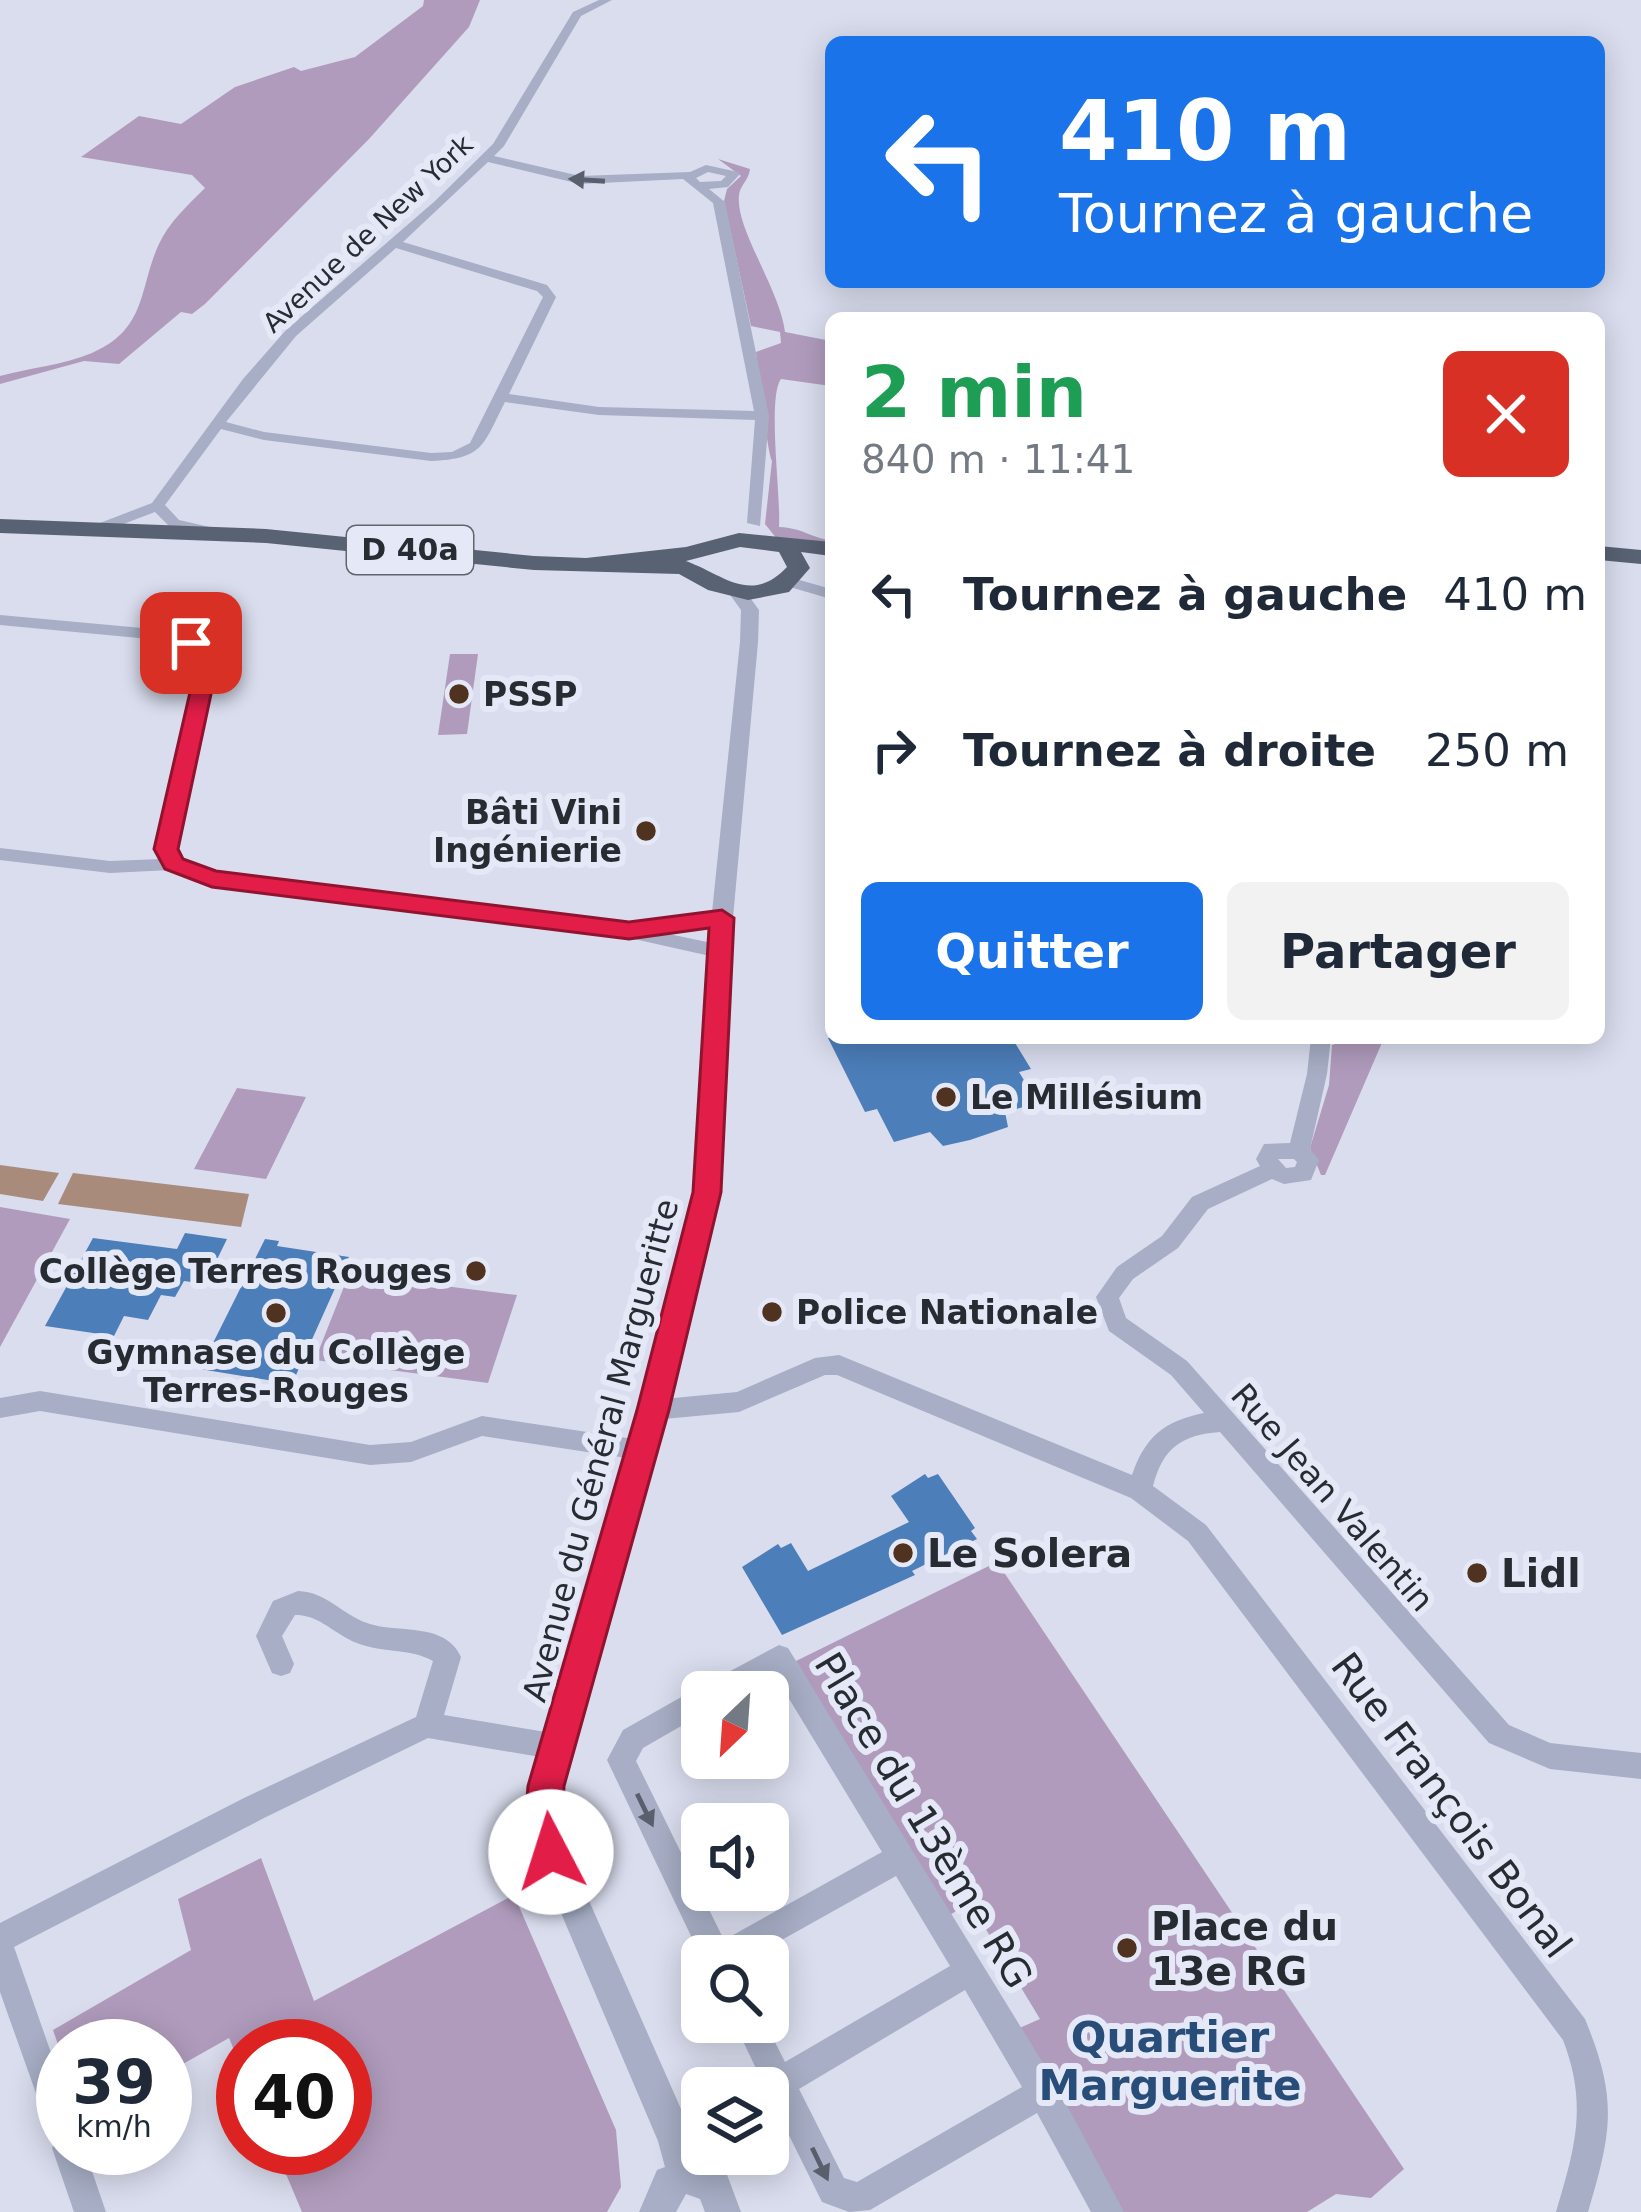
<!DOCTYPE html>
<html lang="fr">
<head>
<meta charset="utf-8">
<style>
  :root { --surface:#fff; --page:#f2f2f3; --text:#1f2937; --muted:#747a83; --accent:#1a73e8 }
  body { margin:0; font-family:"DejaVu Sans",sans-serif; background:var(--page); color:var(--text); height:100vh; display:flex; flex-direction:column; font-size:45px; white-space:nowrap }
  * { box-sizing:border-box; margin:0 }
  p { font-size:39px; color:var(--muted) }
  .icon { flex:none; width:66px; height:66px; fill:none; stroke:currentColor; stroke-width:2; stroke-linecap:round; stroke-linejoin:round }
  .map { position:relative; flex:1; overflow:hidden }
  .drawer { position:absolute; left:825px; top:312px; width:780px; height:732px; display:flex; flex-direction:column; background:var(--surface); border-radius:18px; box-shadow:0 6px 30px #0003 }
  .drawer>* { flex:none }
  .hud { position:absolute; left:825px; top:36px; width:780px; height:252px; border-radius:18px; box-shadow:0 6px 30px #0003; background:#1a73e8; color:#fff; overflow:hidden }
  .needle { width:78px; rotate:205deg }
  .controls { position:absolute; left:681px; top:1671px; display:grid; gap:24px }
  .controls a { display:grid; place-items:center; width:108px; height:108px; border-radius:18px; background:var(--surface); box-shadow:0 6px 30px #0003; font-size:60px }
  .speed { position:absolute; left:36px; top:2019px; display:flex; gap:24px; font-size:60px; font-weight:700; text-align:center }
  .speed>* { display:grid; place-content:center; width:156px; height:156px; border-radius:50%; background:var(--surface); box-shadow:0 6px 30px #0003; line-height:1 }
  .speed small { font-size:30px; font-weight:400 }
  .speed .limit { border:18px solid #d22; background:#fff; color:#111 }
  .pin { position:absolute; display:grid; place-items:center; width:102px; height:102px; color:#fff; margin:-51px; border-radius:24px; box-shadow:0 6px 18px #0006 }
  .me { position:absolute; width:132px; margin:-66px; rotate:355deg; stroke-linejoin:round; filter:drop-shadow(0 0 9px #0008) }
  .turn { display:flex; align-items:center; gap:42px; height:252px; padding:0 36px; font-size:54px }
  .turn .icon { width:156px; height:156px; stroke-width:2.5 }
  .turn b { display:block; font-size:84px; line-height:102px }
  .round { display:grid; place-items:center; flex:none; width:126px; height:126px; border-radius:18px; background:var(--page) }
  .headline { display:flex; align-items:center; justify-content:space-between; height:204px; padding:0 36px }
  h1 { font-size:72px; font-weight:700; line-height:90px; color:#1e9e55 }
  .action { display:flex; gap:24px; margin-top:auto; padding:24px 36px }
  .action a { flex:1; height:138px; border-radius:18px; background:var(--accent); color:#fff; font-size:48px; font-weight:700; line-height:138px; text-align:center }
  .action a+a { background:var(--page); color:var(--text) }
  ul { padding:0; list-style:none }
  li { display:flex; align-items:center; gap:36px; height:156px; padding:0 36px }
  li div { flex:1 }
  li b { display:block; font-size:45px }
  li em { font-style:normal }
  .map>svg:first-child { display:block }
  .green { fill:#b09bbc }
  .water { fill:#a98b7c }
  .building { fill:#4c7eba }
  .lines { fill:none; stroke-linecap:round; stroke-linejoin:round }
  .minor { fill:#a7aec5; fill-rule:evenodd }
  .tertiary { fill:#a7aec5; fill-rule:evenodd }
  .primary { fill:#596273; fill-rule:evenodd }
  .oneway { fill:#5a5f6d }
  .route { fill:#e11d48; stroke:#92132f; stroke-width:3 }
  .poi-dot { fill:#503221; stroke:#e5e8f7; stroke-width:4.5 }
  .labels { text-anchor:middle; stroke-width:12; stroke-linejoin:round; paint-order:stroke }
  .far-street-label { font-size:27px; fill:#272b32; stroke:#e5e8f7 }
  .shield { fill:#e5e8f7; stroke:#60646d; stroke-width:3 }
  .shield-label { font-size:30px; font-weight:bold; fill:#272b32 }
  .poi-label { font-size:33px; font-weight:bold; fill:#272b32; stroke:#e5e8f7; text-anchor:start }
  .street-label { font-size:33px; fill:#272b32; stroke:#e5e8f7 }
  .near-poi-label { font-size:39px; font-weight:bold; fill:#272b32; stroke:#e5e8f7; text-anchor:start }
  .near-street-label { font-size:39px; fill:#272b32; stroke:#e5e8f7 }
  .near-neighbourhood-label { font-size:42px; font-weight:bold; fill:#284d79; stroke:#e5e8f7 }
</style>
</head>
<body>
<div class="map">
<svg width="1641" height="2212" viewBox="0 0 1641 2212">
  <rect width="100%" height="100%" fill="#daddee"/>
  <g class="green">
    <path d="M424,0H480L469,27L369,139L205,304L192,314L181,312L119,364L84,361L0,384V376C29,368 64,365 92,353C147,329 139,289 158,246C169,222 187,206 205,188L192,175L81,157L139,116L181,124L235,87L294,67L301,71L355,57L423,6Z"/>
    <path d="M718,159L750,169C749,180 740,185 739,195C735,229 780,289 785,332L831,341V386L781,379C767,398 781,495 779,527C804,528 810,538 831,540V546L777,539L765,524L772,461C767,452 759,372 756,352L781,343L780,332L751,326L724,201L727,189L741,176Z"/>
    <polygon points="450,654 478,654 467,734 438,735"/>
    <polygon points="1354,1038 1384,1038 1325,1175 1321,1175 1310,1148 1329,1085 1332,1045"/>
    <polygon points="237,1088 306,1097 266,1179 194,1169"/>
    <polygon points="0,1207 70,1219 0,1347"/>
    <polygon points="349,1274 517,1295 488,1383 315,1360"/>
    <polygon points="997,1562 1404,2169 1371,2198 1336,2194 1307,2212 1123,2212 1015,2030 1040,2019 970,1903 948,1916 796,1661"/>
    <polygon points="261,1858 314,2001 514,1895 616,2130 621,2187 607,2212 302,2212 275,2148 345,2148 345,2046 243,2046 243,2071 229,2038 165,2074 165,2046 63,2046 63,2059 53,2030 191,1950 178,1899"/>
  </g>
  <g class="water">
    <polygon points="0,1165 59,1173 43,1201 0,1194"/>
    <polygon points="73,1173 249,1194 241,1227 58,1204"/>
  </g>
  <g class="building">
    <polygon points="828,1038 1012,1038 1031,1069 1019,1072 1038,1103 1005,1112 1008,1127 970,1140 943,1146 930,1132 894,1142 877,1109 865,1112"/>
    <polygon points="185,1233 227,1239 205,1284 184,1281 175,1297 161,1295 148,1320 124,1316 114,1336 45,1326 93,1238 177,1249"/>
    <polygon points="265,1239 279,1241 277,1246 349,1257 292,1384 200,1369"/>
    <polygon points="925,1474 928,1478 938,1474 975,1528 971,1531 977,1539 912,1571 915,1575 782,1635 742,1567 778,1544 781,1548 791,1543 808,1571 909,1522 891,1496"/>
  </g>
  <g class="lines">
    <g class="minor">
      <path d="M599,0H612L581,16L504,146L494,156L580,176L690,172L706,165L738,172L740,174L728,187L709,189L725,202L769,416L760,526L747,523L755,420L599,415L505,402C483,445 484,459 431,461L264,440L221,429L165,505L179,520L214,528V534L169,526L155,512L97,534H87V528L152,503L243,379L286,330L435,201L493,144L573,12ZM488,162L580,184L683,179L713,203L754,411L599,407L509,394L556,297L547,285L403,242ZM708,172L726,176L721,181L700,182L696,178ZM396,248L537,291L543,297L470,443L452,452L431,453L264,432L226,422L296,336Z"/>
      <polygon points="789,577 831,589 831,599 783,585 783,579"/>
      <polygon points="0,615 175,631 207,648 215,666 175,849 180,860 215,873 585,916 644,928 653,924 722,912 732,918 729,923 669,934 726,946 729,951 719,958 585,928 212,885 171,870 110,873 0,860 0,848 110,861 161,859 157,849 199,666 194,654 171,641 0,625"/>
      <path d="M1311,1038H1331L1327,1074L1310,1149L1319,1160L1311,1180L1284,1184L1272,1179L1208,1209L1178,1248L1133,1279L1119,1298L1126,1318L1187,1361L1509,1725L1550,1743L1641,1753V1779L1550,1769L1489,1743L1220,1432C1181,1435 1163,1448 1153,1486L1206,1525L1585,2019C1618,2099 1612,2131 1588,2212H1556C1575,2148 1588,2105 1563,2040L1188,1541L1131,1498L837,1375H825L739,1412L653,1420L644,1417L641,1410L644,1403L653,1400L737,1392L815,1358L839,1355L1132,1475C1145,1437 1164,1421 1204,1413L1171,1375L1109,1331L1096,1297L1117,1267L1162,1236L1192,1197L1260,1166L1256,1159L1264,1144L1290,1143L1307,1074ZM1278,1159H1294L1297,1162L1295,1167L1286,1168Z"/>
      <polygon points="40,1391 370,1445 411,1442 482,1416 640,1440 649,1443 652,1450 649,1457 640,1460 482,1436 411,1462 370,1465 40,1411 0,1418 0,1398"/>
      <path d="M298,1591C327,1592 341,1614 367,1623C397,1634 445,1621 461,1657L444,1715L558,1734L568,1738L572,1747L568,1756L558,1760L428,1738L264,1818L14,1947L63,2087V2148H84L106,2212H74L52,2148L54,2144L0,1992V1923L244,1798L416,1717L433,1661C410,1648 381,1653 357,1643C335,1635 319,1614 295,1615L282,1636L294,1664L290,1673L281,1676L272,1673L256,1636L273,1601Z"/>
      <path d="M779,1645L788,1648L1054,2081L1124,2212H1091L1037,2113L870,2210L849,2212L822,2202L773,2103L768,2104V2088H754L760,2077L734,2022H765L785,2062L950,1966L896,1876L753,1956H702V1959L607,1760L623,1730L692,1691L705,1689L708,1683ZM774,1674L882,1852L724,1940L636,1761L643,1748L702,1714V1692H742ZM965,1990L1022,2087L857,2182L844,2178L799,2089Z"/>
      <polygon points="702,2110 702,2143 676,2156 665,2151 660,2140 665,2129"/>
    </g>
    <polygon class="tertiary" points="737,587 743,588 759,610 758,642 730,951 719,1192 667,1410 562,1786 560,1815 567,1851 689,2127 700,2163 726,2172 741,2212 705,2212 700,2199 686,2194 676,2212 639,2212 657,2170 665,2167 658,2141 535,1852 528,1815 530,1786 639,1410 695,1192 708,951 740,642 741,610 728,592"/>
    <g class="primary">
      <path d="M0,519L266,529L534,556L586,558L686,547L739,533L831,542V556L801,552L810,568L789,592L748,600L708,590L679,574L534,570L266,543L0,533ZM740,547L779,552L787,567C751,605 724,575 686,561Z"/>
      <polygon points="1599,546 1641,550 1641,564 1599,560"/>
    </g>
  </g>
  <defs><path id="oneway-solid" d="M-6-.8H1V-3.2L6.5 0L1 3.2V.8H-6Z" transform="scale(3)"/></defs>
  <g class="oneway">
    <use href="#oneway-solid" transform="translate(587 180) rotate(-176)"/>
    <use href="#oneway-solid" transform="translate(645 1810) rotate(64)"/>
    <use href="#oneway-solid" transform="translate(820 2164) rotate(64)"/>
  </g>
  <path class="route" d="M191,637L209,647L217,666L178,849L183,859L216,871L629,922L722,910L734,918L721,1192L669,1410L564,1786C562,1812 574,1842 564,1865L551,1870L538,1865C527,1839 525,1814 528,1786L637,1410L693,1192L709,928L629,939L212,887L165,869L154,849L196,666L180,643Z"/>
  <g class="poi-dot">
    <circle cx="459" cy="694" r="12"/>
    <circle cx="646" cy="831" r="12"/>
    <circle cx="946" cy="1097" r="12"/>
    <circle cx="476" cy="1271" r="12"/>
    <circle cx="772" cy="1312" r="12"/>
    <circle cx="276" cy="1313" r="12"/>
    <circle cx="903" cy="1553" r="12"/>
    <circle cx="1477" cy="1573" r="12"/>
    <circle cx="1127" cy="1948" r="12"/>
  </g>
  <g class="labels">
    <g class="far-street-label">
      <text transform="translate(368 234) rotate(-43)" y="9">Avenue de New York</text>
    </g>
    <rect class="shield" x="347" y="526" width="126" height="48" rx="9"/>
    <g class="shield-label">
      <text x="410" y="560">D 40a</text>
    </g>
    <g class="poi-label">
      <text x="483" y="706">PSSP</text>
      <text x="622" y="824" text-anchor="end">Bâti Vini<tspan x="622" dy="38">Ingénierie</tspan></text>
      <text x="970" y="1109">Le Millésium</text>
      <text x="452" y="1283" text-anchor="end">Collège Terres Rouges</text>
      <text x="796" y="1324">Police Nationale</text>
      <text x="276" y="1364" text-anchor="middle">Gymnase du Collège<tspan x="276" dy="38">Terres-Rouges</tspan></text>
    </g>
    <g class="street-label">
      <text transform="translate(600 1450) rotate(-75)" y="12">Avenue du Général Margueritte</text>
      <text transform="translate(1333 1497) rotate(49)" y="12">Rue Jean Valentin</text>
    </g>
    <g class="near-poi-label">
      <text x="927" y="1567">Le Solera</text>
      <text x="1501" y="1587">Lidl</text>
      <text x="1151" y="1940">Place du<tspan x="1151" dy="45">13e RG</tspan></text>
    </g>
    <g class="near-street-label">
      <text transform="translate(1452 1805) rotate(53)" y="14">Rue François Bonal</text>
      <text transform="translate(924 1820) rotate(59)" y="14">Place du 13ème RG</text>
    </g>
    <g class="near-neighbourhood-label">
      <text x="1170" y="2052">Quartier<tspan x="1170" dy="48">Marguerite</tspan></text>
    </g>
  </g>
</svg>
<div class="controls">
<a><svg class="needle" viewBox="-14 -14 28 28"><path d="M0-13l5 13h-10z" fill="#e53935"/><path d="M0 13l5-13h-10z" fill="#747a83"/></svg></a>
<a><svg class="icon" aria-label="sound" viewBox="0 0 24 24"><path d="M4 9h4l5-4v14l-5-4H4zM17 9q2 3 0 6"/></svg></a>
<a><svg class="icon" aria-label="search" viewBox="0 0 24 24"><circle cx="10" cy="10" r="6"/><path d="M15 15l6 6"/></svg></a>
<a><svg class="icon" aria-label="layers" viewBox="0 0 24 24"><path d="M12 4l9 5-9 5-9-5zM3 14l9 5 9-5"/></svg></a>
</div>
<div class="speed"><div>39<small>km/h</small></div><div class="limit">40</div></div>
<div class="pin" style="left:191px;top:643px;background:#d93025"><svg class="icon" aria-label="arrive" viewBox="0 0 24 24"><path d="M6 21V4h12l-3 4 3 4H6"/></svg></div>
<svg class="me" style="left:551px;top:1852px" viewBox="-20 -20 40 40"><circle r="19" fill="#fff"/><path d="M0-13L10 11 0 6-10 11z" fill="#e11d48"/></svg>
<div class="hud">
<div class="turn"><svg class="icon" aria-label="left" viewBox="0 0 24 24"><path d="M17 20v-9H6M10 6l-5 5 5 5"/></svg><div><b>410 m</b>Tournez à gauche</div></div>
</div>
<section class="drawer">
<div class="headline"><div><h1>2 min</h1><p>840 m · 11:41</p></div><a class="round" style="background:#d93025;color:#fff"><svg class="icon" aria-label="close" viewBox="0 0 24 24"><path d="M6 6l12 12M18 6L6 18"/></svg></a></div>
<ul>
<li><svg class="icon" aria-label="left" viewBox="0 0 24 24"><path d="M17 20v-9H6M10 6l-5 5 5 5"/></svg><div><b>Tournez à gauche</b></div><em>410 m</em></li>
<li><svg class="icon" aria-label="right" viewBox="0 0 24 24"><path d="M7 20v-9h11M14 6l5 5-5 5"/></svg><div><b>Tournez à droite</b></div><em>250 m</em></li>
</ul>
<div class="action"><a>Quitter</a><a>Partager</a></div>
</section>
</div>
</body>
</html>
